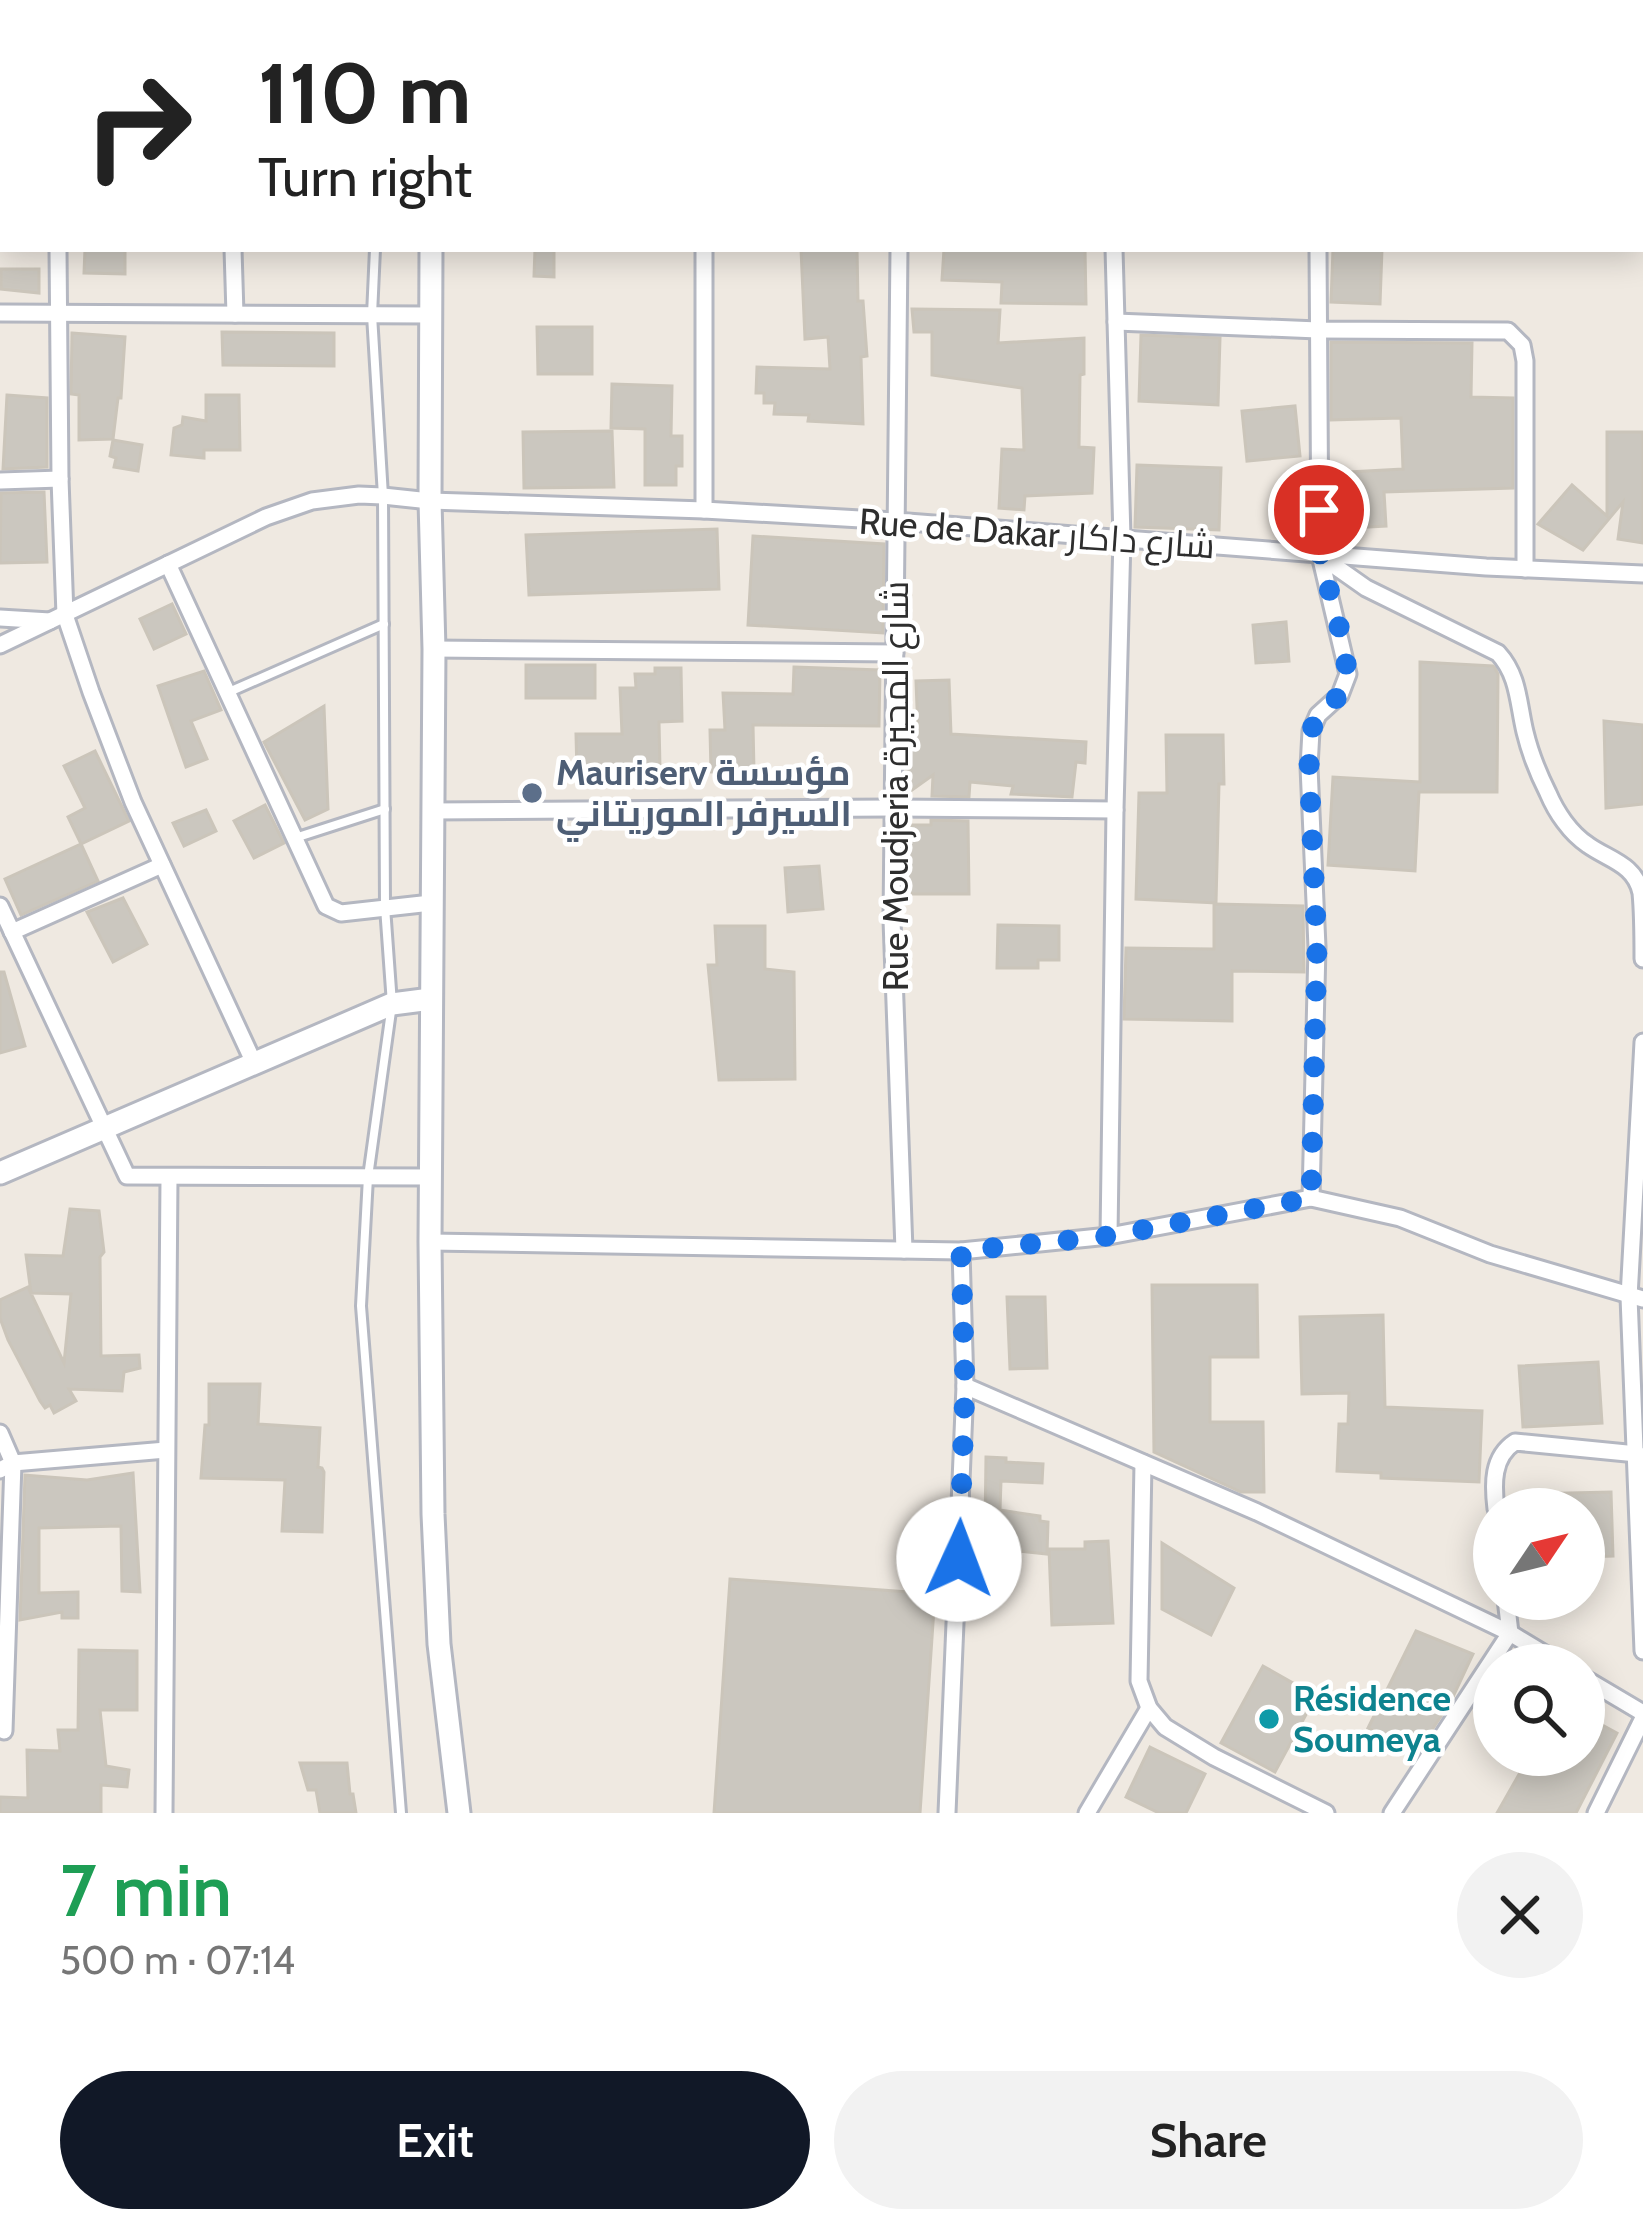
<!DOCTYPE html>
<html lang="en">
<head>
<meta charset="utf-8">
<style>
  :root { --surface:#fff; --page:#f2f2f2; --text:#222; --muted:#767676; --accent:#111827 }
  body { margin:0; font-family:Cabin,Cairo,sans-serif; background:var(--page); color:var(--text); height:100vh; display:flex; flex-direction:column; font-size:45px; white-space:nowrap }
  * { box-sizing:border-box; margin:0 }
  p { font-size:39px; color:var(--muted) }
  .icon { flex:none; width:66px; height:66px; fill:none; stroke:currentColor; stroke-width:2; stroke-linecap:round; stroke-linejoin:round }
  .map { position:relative; height:1813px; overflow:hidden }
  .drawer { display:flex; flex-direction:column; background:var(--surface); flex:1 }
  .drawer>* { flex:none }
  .guide { position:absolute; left:0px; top:0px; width:1644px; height:252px; box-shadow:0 6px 30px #0003; background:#fff; color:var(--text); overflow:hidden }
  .needle { width:78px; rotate:55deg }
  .controls { position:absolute; left:1473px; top:1488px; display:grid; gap:24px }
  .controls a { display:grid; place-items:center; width:132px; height:132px; border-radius:50%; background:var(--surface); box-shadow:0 6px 30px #0003; font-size:60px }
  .pin { position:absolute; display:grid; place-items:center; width:102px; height:102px; color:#fff; margin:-51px; border:6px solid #fff; border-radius:50%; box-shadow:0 3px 12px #0007 }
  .me { position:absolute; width:132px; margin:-66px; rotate:2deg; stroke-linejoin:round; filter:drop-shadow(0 0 9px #0008) }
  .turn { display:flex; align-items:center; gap:42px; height:252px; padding:0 60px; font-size:54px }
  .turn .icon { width:156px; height:156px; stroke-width:2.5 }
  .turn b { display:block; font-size:84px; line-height:102px }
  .round { display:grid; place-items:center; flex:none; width:126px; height:126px; border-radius:63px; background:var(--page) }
  .head { display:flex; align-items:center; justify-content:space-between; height:204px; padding:0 60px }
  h1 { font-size:72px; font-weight:600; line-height:90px; color:#1e9e55 }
  .primary-button { display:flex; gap:24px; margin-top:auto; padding:24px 60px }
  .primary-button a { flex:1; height:138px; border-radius:72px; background:var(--accent); color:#fff; font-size:48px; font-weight:600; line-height:138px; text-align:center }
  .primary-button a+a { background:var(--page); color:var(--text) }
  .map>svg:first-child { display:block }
  .building { fill:#cbc7bf; stroke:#cbc5ba; stroke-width:3 }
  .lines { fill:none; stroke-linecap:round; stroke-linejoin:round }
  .lane-casing { stroke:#b4b7c1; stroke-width:14 }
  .street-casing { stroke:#b4b7c1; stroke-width:21 }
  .secondary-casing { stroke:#b4b7c1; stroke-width:27 }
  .lane { stroke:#fff; stroke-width:8 }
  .street { stroke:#fff; stroke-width:15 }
  .secondary { stroke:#fff; stroke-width:21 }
  .route { stroke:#1a73e8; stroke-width:21; stroke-dasharray:0 37.8 }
  .service-dot { fill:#5c6f8a; stroke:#fff; stroke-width:4.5 }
  .culture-dot { fill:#0f9aa8; stroke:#fff; stroke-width:4.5 }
  .labels { text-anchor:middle; stroke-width:9; stroke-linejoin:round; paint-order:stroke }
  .street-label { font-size:36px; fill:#2e2e2e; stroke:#fff }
  .service-label { font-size:36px; font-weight:bold; fill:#4e5e75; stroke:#fff; text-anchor:start }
  .culture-label { font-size:36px; font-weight:bold; fill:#0d838f; stroke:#fff; text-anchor:start }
</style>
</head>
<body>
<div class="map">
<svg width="1643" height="1813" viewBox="0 0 1643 1813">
  <rect width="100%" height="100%" fill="#efe9e1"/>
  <g class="building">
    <polygon points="85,249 125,249 125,274 84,273"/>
    <polygon points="535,249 554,249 554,277 534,276"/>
    <polygon points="801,249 857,249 858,301 863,301 867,356 861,357 863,424 808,421 809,415 774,414 775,403 764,403 764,393 756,393 757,367 830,369 828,337 805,339"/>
    <polygon points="944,249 1085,249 1086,304 1001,303 1002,282 942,280"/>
    <polygon points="1333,249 1382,249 1380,304 1331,302"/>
    <polygon points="1,269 39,269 39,293 1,289"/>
    <polygon points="912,309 1000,310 998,343 1084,338 1084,374 1080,375 1079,447 1094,448 1092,493 1025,496 1024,510 999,508 1002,449 1024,450 1022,388 932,375 932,332 914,332"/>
    <polygon points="537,327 592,327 592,374 538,374"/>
    <polygon points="222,332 334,333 334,366 223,365"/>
    <polygon points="72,333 125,337 121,398 118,398 113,439 79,440 79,395 71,394"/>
    <polygon points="1141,335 1220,338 1218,405 1139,401"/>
    <polygon points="1331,342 1472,343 1471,397 1513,398 1513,488 1384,492 1386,526 1332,529 1331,473 1403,469 1401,418 1331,420"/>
    <polygon points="612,384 672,386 671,436 682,436 682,466 676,466 676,485 645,485 645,429 611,428"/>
    <polygon points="7,395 47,398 47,467 3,469"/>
    <polygon points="206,395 239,395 240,450 204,450 204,458 171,455 174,428 182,425 183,417 206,421"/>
    <polygon points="1295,406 1300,456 1247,461 1242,411"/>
    <polygon points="612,431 614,487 524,488 523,432"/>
    <polygon points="1607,432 1643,432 1643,543 1618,539 1623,502 1583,550 1538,524 1572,485 1607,516"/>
    <polygon points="113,440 142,445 138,471 114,467 116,458 110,456"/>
    <polygon points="1137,465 1221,468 1219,530 1135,527"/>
    <polygon points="44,492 47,562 0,563 1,493"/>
    <polygon points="717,529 719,589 529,595 526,535"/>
    <polygon points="753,536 884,544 883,633 748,625"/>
    <polygon points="172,604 186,634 154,649 140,619"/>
    <polygon points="1286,622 1289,661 1256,663 1253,625"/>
    <polygon points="1420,662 1493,666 1495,668 1498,674 1497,792 1419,792 1415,871 1328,865 1333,777 1420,782"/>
    <rect x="526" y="665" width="69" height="33"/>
    <polygon points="794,667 880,670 879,726 753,725 754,771 711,772 710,730 725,730 723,693 793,694"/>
    <polygon points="655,668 681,668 682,721 659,722 660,768 577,773 576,734 622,734 620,688 636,688 635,674 655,674"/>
    <polygon points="204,671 221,710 191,721 207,759 186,767 158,686"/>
    <polygon points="949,680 951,734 1086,742 1085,763 1076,762 1072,797 1011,794 1013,786 970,782 969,797 932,796 933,775 905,795 907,732 918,733 916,681"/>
    <polygon points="324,706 328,809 305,820 264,742"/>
    <polygon points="1604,721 1643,725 1643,804 1606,808"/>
    <polygon points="1166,735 1223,735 1224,784 1219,784 1216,903 1136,899 1139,793 1167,793"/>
    <polygon points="95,751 129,821 81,844 68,817 85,808 64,766"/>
    <polygon points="265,805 284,843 254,858 234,821"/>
    <polygon points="206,810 216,831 184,846 173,823"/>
    <polygon points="931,820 968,821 969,894 904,894 905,825 931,825"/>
    <polygon points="81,844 98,881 21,915 5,879"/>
    <polygon points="819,866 823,909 788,912 785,868"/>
    <polygon points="123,898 147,944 113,962 87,912"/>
    <polygon points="1214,904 1303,906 1304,972 1232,971 1232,1021 1124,1019 1126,948 1214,949"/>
    <polygon points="998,925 1059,926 1059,960 1038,960 1038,968 997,968"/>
    <polygon points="715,926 765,926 765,969 794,972 795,1079 719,1080 708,965 717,965"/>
    <polygon points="0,972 4,972 25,1046 0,1053"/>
    <polygon points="70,1209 99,1211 104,1252 100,1257 101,1356 139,1355 140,1368 124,1372 122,1391 69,1389 76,1401 54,1413 50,1405 45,1408 40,1401 8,1340 0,1318 0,1300 28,1287 64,1363 71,1294 31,1293 26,1255 63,1256"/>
    <polygon points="1152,1285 1257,1285 1258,1357 1210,1357 1210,1422 1263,1422 1264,1492 1241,1492 1154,1452"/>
    <polygon points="1007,1297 1045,1297 1047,1368 1010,1369"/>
    <polygon points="1383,1315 1385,1407 1482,1411 1479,1482 1381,1478 1381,1473 1337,1471 1339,1424 1348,1424 1349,1393 1302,1394 1300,1317"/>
    <polygon points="1598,1362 1602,1423 1523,1427 1519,1366"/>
    <polygon points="209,1384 260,1384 258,1424 320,1428 318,1467 322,1468 324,1472 322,1532 282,1531 285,1480 201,1478 205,1425 209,1425"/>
    <polygon points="986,1457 1006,1458 1006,1462 1043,1464 1042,1483 1001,1481 1000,1510 1040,1516 1040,1521 1048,1522 1047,1554 988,1548 989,1542 980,1541 982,1527 985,1527"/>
    <polygon points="133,1473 140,1592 122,1591 121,1526 39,1528 39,1593 78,1592 78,1618 62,1618 62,1612 20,1620 25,1475 87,1480"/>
    <polygon points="1611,1492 1613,1556 1584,1557 1584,1509 1524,1509 1523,1494"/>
    <polygon points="1108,1541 1113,1623 1052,1625 1049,1549 1085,1549 1085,1542"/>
    <polygon points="1162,1543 1234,1588 1211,1635 1162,1609"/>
    <polygon points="730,1579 935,1594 920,1813 714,1813"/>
    <polygon points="1416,1631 1473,1654 1451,1701 1418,1751 1368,1728"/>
    <polygon points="79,1650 137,1651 137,1710 100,1710 106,1766 129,1770 127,1787 101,1785 101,1813 0,1813 0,1797 28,1798 27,1750 60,1751 58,1730 78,1730"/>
    <polygon points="1263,1666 1316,1696 1275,1772 1221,1743"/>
    <polygon points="1584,1715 1617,1733 1576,1813 1497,1813 1530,1755 1584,1755"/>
    <polygon points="1150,1747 1205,1774 1186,1813 1159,1813 1126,1797"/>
    <polygon points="300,1763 347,1763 350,1794 353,1794 356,1813 320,1813 316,1790 308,1790"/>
  </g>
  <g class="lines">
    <defs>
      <g id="lane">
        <polyline points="386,3 386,0"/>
        <polyline points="375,249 372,315 383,496 385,907 392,1004 368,1177 361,1306 401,1813"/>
        <polyline points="229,692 384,624"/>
        <polyline points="295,838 385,809"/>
      </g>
      <g id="street">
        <polyline points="52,0 52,3"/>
        <polyline points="974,0 974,3"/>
        <polyline points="1116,0 1116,3"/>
        <polyline points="1271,0 1271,3"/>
        <polyline points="1467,0 1468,3"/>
        <polyline points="769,3 769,0"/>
        <polyline points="0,76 3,76"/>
        <polyline points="1641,78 1643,79"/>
        <polyline points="58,249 60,479 65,615 91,692 133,802 254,1063"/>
        <polyline points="233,249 235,314"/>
        <polyline points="899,249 892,920 904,1250"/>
        <polyline points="0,313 431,315"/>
        <polyline points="1116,322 1318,330 1508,331 1522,345 1525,361 1525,569"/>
        <polyline points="0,481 60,479"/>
        <polyline points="704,510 704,249"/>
        <path d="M1322,557L1366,588L1498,653C1519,676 1518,703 1525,732C1530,753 1538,773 1548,793C1556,812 1570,833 1588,845C1609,860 1635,864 1641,893C1643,914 1643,938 1643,959"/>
        <polyline points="168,564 326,906 341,913 431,903"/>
        <polyline points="0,618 50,621"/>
        <polyline points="0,645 266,517 312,501 359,495 383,496 430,501 704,510 895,521 1486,567 1643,574"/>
        <polyline points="434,649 895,653"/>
        <polyline points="431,811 894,808 1115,810"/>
        <polyline points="0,906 127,1176 431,1177"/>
        <polyline points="12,932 162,865"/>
        <polyline points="1643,1042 1629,1297 1643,1651"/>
        <polyline points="1311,1198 1317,947 1309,767 1311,731 1318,715 1340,695 1348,674 1320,555 1318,249"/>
        <polyline points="1109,1236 1115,810 1122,538 1114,249"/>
        <polyline points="430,1242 961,1251 1109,1236 1311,1198 1400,1218 1490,1254 1643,1299"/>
        <polyline points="965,1386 1257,1512 1510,1633 1563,1665"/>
        <polyline points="0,1433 13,1463 4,1731"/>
        <polyline points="1143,1463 1139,1681 1149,1708 1165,1727 1214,1757 1326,1813"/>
        <polyline points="0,1470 13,1463 166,1450"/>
        <path d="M1496,1509C1493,1484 1492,1457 1515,1442L1637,1454L1643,1457"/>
        <polyline points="1584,1678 1643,1713"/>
        <polyline points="164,1813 169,1178"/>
        <polyline points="947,1813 965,1386 961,1251"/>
        <polyline points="1087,1813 1149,1708"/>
        <polyline points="1392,1813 1510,1633 1506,1599"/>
        <polyline points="1596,1813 1643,1718"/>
      </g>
      <g id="secondary">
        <polyline points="431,3 431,0"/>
        <polyline points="431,249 430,501 434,649 430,1242 433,1514 439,1644 459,1813"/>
        <polyline points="0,1173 392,1004 431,999"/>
      </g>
    </defs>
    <use href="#lane" class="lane-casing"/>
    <use href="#street" class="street-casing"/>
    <use href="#secondary" class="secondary-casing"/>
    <use href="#lane" class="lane"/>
    <use href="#street" class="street"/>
    <use href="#secondary" class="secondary"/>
  </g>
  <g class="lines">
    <polyline class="route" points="959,1559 965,1386 961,1251 1109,1236 1311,1198 1317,947 1309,767 1311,731 1318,715 1340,695 1348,674 1339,626 1320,555 1319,510"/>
  </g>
  <circle class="service-dot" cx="532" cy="793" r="12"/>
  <circle class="culture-dot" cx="1269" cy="1719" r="12"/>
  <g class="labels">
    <g class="street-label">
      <text transform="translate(1037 533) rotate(4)" y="13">Rue de Dakar شارع داكار</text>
      <text transform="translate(895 786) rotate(-90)" y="13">Rue Moudjeria شارع المجيرة</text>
    </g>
    <g class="service-label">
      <text x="556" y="785">Mauriserv مؤسسة<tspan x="556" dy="41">السيرفر الموريتاني</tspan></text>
    </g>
    <g class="culture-label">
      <text x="1293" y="1711">Résidence<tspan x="1293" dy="41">Soumeya</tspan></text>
    </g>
  </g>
</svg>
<div class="controls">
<a><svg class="needle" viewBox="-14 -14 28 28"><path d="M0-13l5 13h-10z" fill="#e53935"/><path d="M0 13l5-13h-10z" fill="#767676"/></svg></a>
<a><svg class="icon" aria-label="search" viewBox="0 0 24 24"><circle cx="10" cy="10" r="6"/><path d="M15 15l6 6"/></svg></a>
</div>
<div class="pin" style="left:1319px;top:510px;background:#d93025"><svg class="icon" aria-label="arrive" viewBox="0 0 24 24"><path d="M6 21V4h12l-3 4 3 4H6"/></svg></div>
<svg class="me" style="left:959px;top:1559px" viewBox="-20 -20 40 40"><circle r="19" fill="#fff"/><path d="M0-13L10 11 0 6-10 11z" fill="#1a73e8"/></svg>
<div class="guide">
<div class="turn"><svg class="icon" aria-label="right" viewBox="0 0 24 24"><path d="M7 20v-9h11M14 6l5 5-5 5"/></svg><div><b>110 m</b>Turn right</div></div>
</div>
</div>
<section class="drawer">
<div class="head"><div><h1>7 min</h1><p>500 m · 07:14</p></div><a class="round"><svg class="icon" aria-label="close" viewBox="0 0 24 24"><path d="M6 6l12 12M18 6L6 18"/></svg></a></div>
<div class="primary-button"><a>Exit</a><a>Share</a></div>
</section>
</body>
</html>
